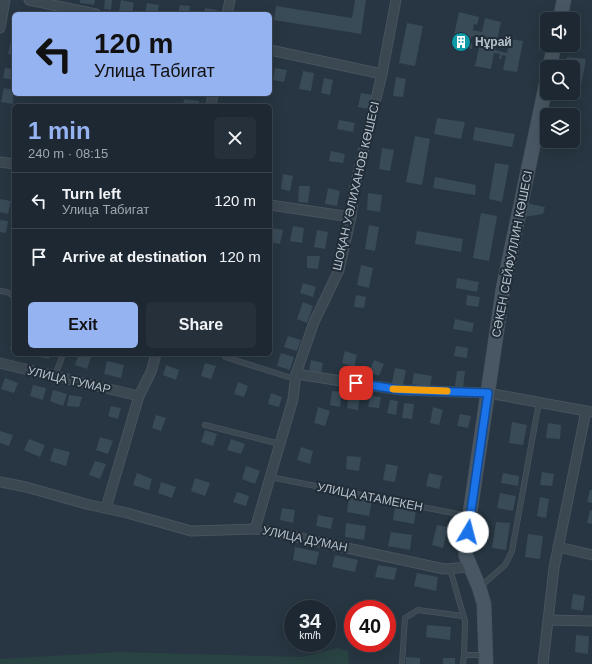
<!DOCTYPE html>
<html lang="en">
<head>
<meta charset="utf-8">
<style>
  :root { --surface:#1d2832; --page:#25303a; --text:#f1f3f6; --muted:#a0a6ac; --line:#3b444d; --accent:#95b2f1 }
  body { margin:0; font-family:Helvetica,sans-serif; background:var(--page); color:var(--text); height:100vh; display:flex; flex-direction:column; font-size:15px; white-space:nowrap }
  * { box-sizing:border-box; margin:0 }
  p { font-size:13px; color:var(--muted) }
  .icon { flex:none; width:22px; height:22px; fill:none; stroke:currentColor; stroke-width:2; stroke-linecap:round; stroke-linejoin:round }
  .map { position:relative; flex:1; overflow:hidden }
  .drawer { position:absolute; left:12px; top:104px; width:260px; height:252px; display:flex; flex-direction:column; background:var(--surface); border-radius:6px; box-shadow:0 4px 16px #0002,0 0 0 1px var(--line) }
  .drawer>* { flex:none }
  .guide { position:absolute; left:12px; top:12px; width:260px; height:84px; border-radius:6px; box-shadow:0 4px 16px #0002,0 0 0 1px var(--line); background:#95b2f1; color:#111; overflow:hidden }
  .buttons { position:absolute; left:540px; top:12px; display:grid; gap:8px }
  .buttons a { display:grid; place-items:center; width:40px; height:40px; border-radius:6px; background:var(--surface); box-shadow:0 4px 16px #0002,0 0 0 1px var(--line); font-size:20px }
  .speed { position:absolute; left:284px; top:600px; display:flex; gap:8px; font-size:20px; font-weight:700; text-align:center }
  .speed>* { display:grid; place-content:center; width:52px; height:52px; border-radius:50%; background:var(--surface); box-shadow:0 4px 16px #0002,0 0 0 1px var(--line); line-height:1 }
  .speed small { font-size:10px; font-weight:400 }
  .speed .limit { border:6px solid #d22; background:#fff; color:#111 }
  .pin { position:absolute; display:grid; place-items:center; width:34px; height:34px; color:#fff; margin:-17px; border-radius:8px; box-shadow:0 2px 6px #0006 }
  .me { position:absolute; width:44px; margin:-22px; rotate:8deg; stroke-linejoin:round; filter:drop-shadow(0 0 3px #0008) }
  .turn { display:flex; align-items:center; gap:14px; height:84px; padding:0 16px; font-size:18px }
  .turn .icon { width:52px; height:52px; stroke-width:2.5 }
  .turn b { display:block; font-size:28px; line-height:34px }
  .round { display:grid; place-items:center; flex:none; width:42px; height:42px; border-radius:6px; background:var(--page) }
  .head { display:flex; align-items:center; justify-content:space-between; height:68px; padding:0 16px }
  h1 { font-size:24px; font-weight:700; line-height:30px; color:var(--accent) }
  .primary-button { display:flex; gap:8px; margin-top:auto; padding:8px 16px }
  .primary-button a { flex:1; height:46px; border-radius:6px; background:var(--accent); color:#111; font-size:16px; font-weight:700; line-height:46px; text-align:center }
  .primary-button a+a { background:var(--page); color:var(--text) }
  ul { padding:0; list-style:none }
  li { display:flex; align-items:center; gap:12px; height:56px; padding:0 16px; border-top:1px solid var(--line) }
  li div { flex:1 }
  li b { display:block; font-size:15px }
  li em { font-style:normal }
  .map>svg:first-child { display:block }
  .green { fill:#294242 }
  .building { fill:#394b57 }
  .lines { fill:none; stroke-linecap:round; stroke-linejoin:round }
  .lane-casing { stroke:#48535e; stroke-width:6 }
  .street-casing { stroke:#48535e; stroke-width:11 }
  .secondary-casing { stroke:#48535e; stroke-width:15 }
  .lane { stroke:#3b4751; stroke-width:4.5 }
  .street { stroke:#3b4751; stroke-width:9 }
  .secondary { stroke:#495764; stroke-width:13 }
  .route-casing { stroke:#114b97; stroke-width:10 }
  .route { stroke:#1a73e8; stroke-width:7 }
  .slow { stroke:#f59e0b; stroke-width:7 }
  .labels { text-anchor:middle; stroke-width:4; stroke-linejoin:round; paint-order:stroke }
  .poi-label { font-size:12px; font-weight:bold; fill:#b8c2cb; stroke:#202c37; text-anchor:start }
  .street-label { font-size:12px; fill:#b8c2cb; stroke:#202c37 }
</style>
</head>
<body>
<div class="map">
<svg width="592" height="664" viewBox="0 0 592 664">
  <rect width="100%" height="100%" fill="#273642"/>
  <polygon class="green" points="337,648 348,651 349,664 0,664 0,659 118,652 303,657"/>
  <g class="building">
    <polygon points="80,0 95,0 94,5 80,3"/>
    <polygon points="105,0 112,0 111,10 104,9"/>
    <polygon points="121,0 134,3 132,14 119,11"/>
    <polygon points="355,0 366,0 361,34 274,20 276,6 352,18"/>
    <polygon points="147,3 159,5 157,14 145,14"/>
    <polygon points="180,5 190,6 189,14 178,14"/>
    <polygon points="205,8 217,10 217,14 204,14"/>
    <polygon points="459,12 479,17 477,25 474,24 473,30 482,32 485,18 501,22 495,50 507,53 510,39 523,41 517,72 503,70 506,56 502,55 501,59 499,59 500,54 494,53 491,69 475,66 481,38 479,38 478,41 475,40 476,37 472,36 469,42 472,44 472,49 452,45"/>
    <polygon points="407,23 423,26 415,66 399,63"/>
    <polygon points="11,41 14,42 14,55 8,54"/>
    <polygon points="567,57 586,59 579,96 573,94 573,67 565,67"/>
    <polygon points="5,68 14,69 14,80 3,78"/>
    <polygon points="275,68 287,70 284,82 273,80"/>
    <polygon points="303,71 314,73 311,91 299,89"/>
    <polygon points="396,77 406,79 403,97 393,96"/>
    <polygon points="324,78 333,80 330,95 321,93"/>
    <polygon points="4,88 14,90 13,104 1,102"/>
    <polygon points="361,93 372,95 369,109 358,107"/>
    <polygon points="184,99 199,101 198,106 183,106"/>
    <polygon points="437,118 465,122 461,139 434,134"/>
    <polygon points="339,120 355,123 353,132 337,129"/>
    <polygon points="475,127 515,134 512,147 473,140"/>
    <polygon points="415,136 430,139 422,185 406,182"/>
    <polygon points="382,148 394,150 390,171 379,169"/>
    <polygon points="331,151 345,154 343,163 329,161"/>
    <polygon points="495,163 509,165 502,202 489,199"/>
    <polygon points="283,174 293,176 290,191 281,189"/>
    <polygon points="435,177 476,185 475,195 433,188"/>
    <polygon points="13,178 14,178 14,189 11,188"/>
    <polygon points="299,186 310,186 308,203 298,202"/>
    <polygon points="328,188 340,191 337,206 325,204"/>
    <polygon points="368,193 382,195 380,212 367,210"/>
    <polygon points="0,199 11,201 8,214 0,212"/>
    <polygon points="526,203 545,207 543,214 524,217"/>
    <polygon points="481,213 497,216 489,261 473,258"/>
    <polygon points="0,220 8,221 6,233 0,232"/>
    <polygon points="369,225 379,227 375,251 365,249"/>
    <polygon points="293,226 304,228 302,243 290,241"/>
    <polygon points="271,228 283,230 280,244 270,242"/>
    <polygon points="317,230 328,232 325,249 314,247"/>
    <polygon points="417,231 463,239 461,252 415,244"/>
    <polygon points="307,256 320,256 318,269 307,268"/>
    <polygon points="361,265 373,268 369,288 357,285"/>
    <polygon points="457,278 479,282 477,292 456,288"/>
    <polygon points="303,283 316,287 313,297 300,293"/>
    <polygon points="356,295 366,297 364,308 354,307"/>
    <polygon points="467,295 480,297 478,307 466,305"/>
    <polygon points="303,302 313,306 307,323 297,319"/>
    <polygon points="455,319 474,323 472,332 453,329"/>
    <polygon points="13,335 14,335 14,350 10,349"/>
    <polygon points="288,336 301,340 297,351 284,347"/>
    <polygon points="456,346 468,348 467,358 454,356"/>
    <polygon points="345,351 357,355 354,367 342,363"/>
    <polygon points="281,353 294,357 290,370 277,366"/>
    <polygon points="35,354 50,354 49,359 34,356"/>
    <polygon points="79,354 91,357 87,369 75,365"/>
    <polygon points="311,360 323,363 321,373 309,370"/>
    <polygon points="374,360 384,364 379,376 369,372"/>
    <polygon points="107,361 124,365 121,378 104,374"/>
    <polygon points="205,363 216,366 211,379 201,376"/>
    <polygon points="166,365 179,370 176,380 163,375"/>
    <polygon points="395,368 406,370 403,386 392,383"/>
    <polygon points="457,371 465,371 463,387 455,386"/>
    <polygon points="414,373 432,376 430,387 412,384"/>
    <polygon points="5,378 18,383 14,393 1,389"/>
    <polygon points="238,382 248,386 244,397 234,394"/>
    <polygon points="33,385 46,388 43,400 30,396"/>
    <polygon points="53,390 67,394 63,406 50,401"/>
    <polygon points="332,391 342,392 340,407 330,405"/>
    <polygon points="271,393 282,397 279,407 268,404"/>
    <polygon points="349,394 360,396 358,410 347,408"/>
    <polygon points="69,395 82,397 79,407 67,406"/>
    <polygon points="370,396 381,397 379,408 368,407"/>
    <polygon points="390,400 398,401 396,415 387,413"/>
    <polygon points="404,403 414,404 412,419 402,418"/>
    <polygon points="111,406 121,408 118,419 108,416"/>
    <polygon points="318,407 330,411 325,426 314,423"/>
    <polygon points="433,407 443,410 439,425 430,423"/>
    <polygon points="460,414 471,416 468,428 457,426"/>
    <polygon points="156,415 166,418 161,431 152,428"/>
    <polygon points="512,422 527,425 523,445 509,443"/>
    <polygon points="548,423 561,425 560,439 546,438"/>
    <polygon points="205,430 217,434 213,446 201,442"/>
    <polygon points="0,431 13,435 9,446 0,443"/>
    <polygon points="100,437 113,441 108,454 96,450"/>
    <polygon points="29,439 45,445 40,457 24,450"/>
    <polygon points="231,439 245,444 241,454 227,450"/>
    <polygon points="301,447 313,451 310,464 297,460"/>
    <polygon points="54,448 70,452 66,466 50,461"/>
    <polygon points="347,456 361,457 359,471 346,469"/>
    <polygon points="95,461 106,464 100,479 89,475"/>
    <polygon points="386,464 398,466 395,482 383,480"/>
    <polygon points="246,466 260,471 255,484 242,479"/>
    <polygon points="542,472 554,474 552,486 540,485"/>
    <polygon points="137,473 152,479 149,490 133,485"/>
    <polygon points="429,473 442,476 439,489 426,486"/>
    <polygon points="503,473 519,476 518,486 501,483"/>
    <polygon points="195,478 210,483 205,496 191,491"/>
    <polygon points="161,482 176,487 172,498 158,493"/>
    <polygon points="590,490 592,490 592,503 587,502"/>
    <polygon points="237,492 249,496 246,506 233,502"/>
    <polygon points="500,493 516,496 513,511 497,508"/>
    <polygon points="540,497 549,499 546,518 537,516"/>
    <polygon points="349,498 372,501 369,516 347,512"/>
    <polygon points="395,506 416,509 414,524 393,520"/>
    <polygon points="282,508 295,510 293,523 280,520"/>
    <polygon points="590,510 592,511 592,524 587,523"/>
    <polygon points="318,515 333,518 331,529 316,526"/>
    <polygon points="496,522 510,523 506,550 492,548"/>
    <polygon points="346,523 366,526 364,540 345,537"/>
    <polygon points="437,525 448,527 443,548 432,545"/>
    <polygon points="391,532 412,535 410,550 388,546"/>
    <polygon points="528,534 543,536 540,559 525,557"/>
    <polygon points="295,547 319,552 316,565 293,560"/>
    <polygon points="335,555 358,560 355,572 332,567"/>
    <polygon points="378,565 397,568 394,580 375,577"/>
    <polygon points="417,573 438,577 436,591 414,586"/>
    <polygon points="573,594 585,596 583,611 571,609"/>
    <polygon points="427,625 451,627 450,640 426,637"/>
    <polygon points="576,635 589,636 588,654 575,652"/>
    <polygon points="406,657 420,658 420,664 406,664"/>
    <rect x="443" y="658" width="12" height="6"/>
  </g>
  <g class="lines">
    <defs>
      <g id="lane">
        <polyline points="0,291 7,292 14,296"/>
        <polyline points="225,357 295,379"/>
        <polyline points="55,376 63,354"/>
        <polyline points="205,425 280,444"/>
        <polyline points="270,477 468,516"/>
        <polyline points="450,569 465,621 464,655 484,655"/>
        <polyline points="480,587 505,565 512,551 539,402"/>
        <polyline points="402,664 405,618 418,610 463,616"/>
        <polyline points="463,664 464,655"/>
      </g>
      <g id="street">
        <polyline points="29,0 96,14"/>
        <polyline points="227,14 230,0"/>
        <polyline points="0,28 5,0"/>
        <polyline points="270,50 382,74"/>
        <polyline points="211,106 213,94"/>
        <polyline points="0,162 14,164"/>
        <polyline points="270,205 351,217"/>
        <polyline points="0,363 139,396"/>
        <polyline points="296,374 401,390 488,393 592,412"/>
        <polyline points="0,482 26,487 86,504 127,513 191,531 259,529 444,569 470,567"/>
        <polyline points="106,508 139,396 151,372 156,354"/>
        <polyline points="255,529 293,399 296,374 314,322 339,270 351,217 354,190 382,74 396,0"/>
        <polyline points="558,547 592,555"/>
        <polyline points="548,620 592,621"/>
        <polyline points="543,664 554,568 586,411"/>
      </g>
      <g id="secondary">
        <polyline points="560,19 564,0"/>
        <polyline points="550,67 554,45"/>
        <polyline points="486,664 484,604 479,587 466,556 465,547 503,289 547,80"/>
      </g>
    </defs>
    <use href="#lane" class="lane-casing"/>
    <use href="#street" class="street-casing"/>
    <use href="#secondary" class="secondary-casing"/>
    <use href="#lane" class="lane"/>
    <use href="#street" class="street"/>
    <use href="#secondary" class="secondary"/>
  </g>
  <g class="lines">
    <defs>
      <polyline id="route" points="356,383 401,390 488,393 468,532"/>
    </defs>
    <use href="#route" class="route-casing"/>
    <use href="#route" class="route"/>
    <polyline class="slow" points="393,389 447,391"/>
  </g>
  <defs>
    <symbol id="building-disc" viewBox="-11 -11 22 22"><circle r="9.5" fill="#0f9aa8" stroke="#202c37"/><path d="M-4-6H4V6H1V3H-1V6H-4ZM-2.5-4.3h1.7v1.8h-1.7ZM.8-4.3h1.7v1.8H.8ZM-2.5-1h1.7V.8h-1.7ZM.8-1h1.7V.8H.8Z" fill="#fff"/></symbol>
  </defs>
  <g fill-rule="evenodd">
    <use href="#building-disc" x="450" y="31" width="22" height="22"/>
  </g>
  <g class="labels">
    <g class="poi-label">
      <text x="475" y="46">Нұрай</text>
    </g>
    <g class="street-label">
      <text transform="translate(356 186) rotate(-77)" y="4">ШОҚАН УӘЛИХАНОВ КӨШЕСІ</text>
      <text transform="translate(512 254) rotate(-79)" y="4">СӘКЕН СЕЙФУЛЛИН КӨШЕСІ</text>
      <text transform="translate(69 380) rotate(13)" y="4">УЛИЦА ТУМАР</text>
      <text transform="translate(370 497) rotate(11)" y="4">УЛИЦА АТАМЕКЕН</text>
      <text transform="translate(305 539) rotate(12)" y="4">УЛИЦА ДУМАН</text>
    </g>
  </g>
</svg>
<div class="buttons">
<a><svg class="icon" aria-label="sound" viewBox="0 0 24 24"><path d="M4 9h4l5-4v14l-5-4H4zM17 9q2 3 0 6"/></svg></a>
<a><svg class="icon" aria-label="search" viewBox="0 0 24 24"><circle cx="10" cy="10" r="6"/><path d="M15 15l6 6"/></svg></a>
<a><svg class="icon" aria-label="layers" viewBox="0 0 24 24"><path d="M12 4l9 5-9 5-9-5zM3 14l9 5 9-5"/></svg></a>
</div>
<div class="speed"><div>34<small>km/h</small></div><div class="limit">40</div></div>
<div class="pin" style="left:356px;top:383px;background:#d93025"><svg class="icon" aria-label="arrive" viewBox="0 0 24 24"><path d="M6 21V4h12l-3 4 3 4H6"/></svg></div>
<svg class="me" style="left:468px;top:532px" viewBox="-20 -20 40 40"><circle r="19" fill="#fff"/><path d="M0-13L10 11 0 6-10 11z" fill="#1a73e8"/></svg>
<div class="guide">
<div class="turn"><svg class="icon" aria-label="left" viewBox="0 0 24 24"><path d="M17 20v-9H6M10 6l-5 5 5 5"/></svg><div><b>120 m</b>Улица Табигат</div></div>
</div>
<section class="drawer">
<div class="head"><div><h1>1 min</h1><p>240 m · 08:15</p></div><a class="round"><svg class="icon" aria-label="close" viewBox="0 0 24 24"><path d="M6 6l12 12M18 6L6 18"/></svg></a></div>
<ul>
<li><svg class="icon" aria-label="left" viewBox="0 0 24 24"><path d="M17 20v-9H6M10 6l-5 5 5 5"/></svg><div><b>Turn left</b><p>Улица Табигат</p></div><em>120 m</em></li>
<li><svg class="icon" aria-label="arrive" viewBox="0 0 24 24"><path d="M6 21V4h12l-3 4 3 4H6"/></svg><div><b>Arrive at destination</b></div><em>120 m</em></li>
</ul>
<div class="primary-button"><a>Exit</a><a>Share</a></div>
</section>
</div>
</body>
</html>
